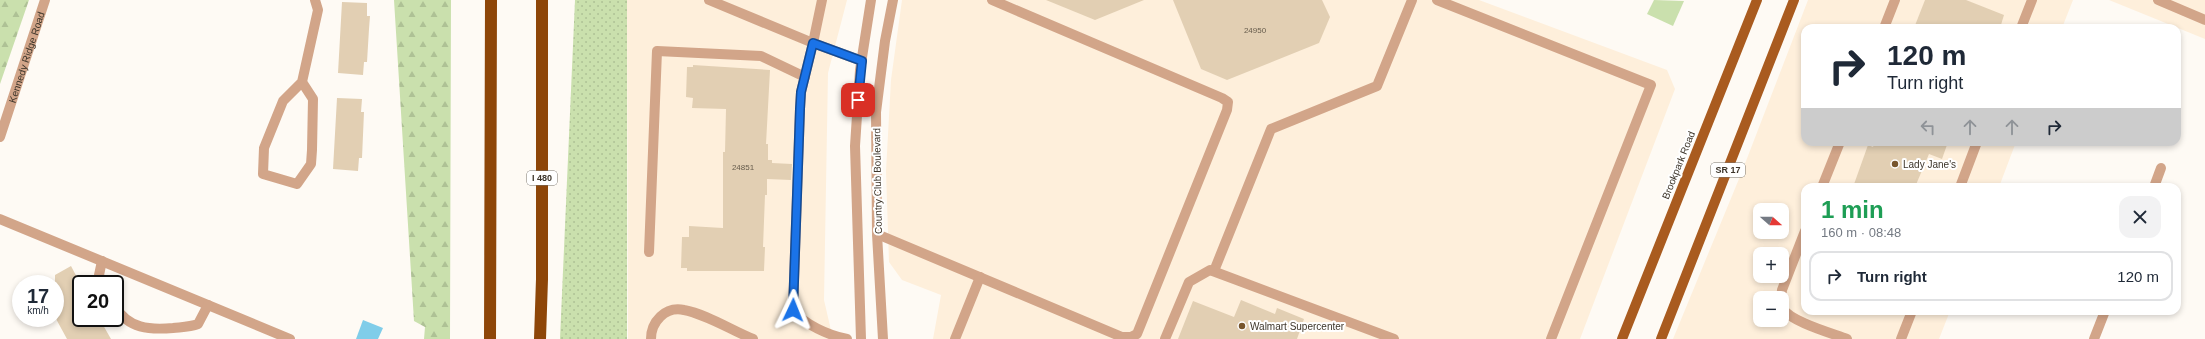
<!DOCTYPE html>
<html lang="en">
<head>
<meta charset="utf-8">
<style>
  :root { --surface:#fff; --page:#f2f2f3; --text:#1f2937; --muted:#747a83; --line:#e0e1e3 }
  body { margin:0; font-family:Arial,sans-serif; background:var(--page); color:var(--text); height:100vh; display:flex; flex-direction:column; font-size:15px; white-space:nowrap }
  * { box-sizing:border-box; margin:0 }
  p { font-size:13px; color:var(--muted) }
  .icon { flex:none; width:22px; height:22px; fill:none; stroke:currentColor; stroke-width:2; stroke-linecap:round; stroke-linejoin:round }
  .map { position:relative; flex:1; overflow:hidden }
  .panel { position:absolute; left:1801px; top:183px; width:380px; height:132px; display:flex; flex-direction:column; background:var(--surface); border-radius:12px; box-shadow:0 2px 6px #0003 }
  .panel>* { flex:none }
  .hud { position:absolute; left:1801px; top:24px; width:380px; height:122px; border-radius:12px; box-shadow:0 2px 6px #0003; background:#fff; color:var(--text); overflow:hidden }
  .needle { width:26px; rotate:111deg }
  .buttons { position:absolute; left:1753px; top:203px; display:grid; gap:8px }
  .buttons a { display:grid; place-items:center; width:36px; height:36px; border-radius:8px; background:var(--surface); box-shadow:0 2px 6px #0003; font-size:20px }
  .speed { position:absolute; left:12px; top:275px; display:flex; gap:8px; font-size:20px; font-weight:700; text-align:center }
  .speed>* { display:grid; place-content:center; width:52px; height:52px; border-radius:50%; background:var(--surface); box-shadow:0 2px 6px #0003; line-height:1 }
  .speed small { font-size:10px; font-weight:400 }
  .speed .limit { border:2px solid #111; border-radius:6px; background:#fff; color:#111 }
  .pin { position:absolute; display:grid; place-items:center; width:34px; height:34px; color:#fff; margin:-17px; border-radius:8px; box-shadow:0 2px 6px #0006 }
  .me { position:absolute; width:44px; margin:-22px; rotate:2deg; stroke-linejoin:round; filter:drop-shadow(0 0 3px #0008) }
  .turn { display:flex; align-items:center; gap:14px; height:84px; padding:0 20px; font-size:18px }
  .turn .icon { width:52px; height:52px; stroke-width:2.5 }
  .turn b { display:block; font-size:28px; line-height:34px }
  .lanes { display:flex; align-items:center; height:38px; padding:0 20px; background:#0003; justify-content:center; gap:20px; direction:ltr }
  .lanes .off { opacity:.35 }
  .round { display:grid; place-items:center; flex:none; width:42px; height:42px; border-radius:12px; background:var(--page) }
  .overview { display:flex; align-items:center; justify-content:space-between; height:68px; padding:0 20px }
  h1 { font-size:24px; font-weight:700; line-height:30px; color:#1e9e55 }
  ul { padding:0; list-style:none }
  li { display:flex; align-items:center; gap:12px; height:50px; margin:0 8px 6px; padding:0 12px; border:2px solid var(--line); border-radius:12px }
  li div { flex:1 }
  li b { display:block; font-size:15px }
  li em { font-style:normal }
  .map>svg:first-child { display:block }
  .built { fill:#feefdb; fill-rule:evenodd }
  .grass { fill:url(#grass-dots) }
  .forest { fill:url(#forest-firs) }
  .green { fill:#cae0ad }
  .water { fill:#80cde9 }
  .building { fill:#e2cfb3 }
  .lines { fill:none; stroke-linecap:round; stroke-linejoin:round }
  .minor { stroke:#d2a589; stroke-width:10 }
  .major { stroke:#a95b1f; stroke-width:10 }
  .highway { stroke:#8e4608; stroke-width:12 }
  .route-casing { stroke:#114b97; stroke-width:10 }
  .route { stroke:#1a73e8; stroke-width:7 }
  .poi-dot { fill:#77552d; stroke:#fff; stroke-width:1.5 }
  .labels { text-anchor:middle; stroke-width:4; stroke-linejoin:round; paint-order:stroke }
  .number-label { font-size:8px; fill:#665c4c }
  .shield { fill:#fff; stroke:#77726a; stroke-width:1 }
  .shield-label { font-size:9px; font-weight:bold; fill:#3d352a }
  .street-label { font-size:10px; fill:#3d352a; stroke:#fff }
  .poi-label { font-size:10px; fill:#3d352a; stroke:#fff; text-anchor:start }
</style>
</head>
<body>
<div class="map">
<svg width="2205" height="339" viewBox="0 0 2205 339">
  <defs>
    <pattern id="grass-dots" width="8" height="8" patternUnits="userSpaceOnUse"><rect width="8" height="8" fill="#cae0ad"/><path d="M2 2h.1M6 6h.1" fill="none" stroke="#aec195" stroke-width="1.8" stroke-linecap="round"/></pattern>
    <pattern id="forest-firs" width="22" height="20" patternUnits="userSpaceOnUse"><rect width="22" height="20" fill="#cae0ad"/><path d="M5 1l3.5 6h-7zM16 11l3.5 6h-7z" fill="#aec195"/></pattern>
  </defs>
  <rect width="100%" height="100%" fill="#fefaf4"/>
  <g class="built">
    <polygon points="627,0 847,0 828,73 824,300 833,339 628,339"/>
    <polygon points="902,0 1479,0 1667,70 1675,89 1580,339 933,339 941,295 902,280 889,262 886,171 891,80"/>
    <path d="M1808,0H2073L2062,28H1805V142H2016L1999,187H1805V311H1950L1939,339H1673L1741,174ZM1760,210H1782V232H1760ZM1760,254H1782V276H1760ZM1760,298H1782V320H1760Z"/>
    <polygon points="2109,0 2205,0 2205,39"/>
  </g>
  <polygon class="grass" points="575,0 627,0 627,339 560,339"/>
  <g class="forest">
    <polygon points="0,0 29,0 0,84"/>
    <polygon points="394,0 451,0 450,339 424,339 425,327 414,321"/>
  </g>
  <polygon class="green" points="1654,0 1684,1 1673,26 1647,14"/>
  <polygon class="water" points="363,320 383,328 378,339 356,339"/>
  <g class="building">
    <polygon points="1046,0 1144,0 1095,20"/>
    <polygon points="1173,0 1322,0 1330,17 1319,43 1227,80 1201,69"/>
    <polygon points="1925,0 1966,0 2004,15 2000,28 1914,28"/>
    <polygon points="342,2 367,3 367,16 370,16 369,29 367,62 364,62 363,75 338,73"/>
    <polygon points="693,65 770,70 766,144 768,144 768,160 772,160 772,163 792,164 791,180 767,179 767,195 765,195 763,247 765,247 764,271 687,271 687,268 681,268 682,237 689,237 689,226 723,228 723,152 725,152 726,109 692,108 693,98 686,97 687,67 693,67"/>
    <polygon points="337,98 362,99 361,112 364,112 362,158 359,158 358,171 333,169"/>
    <polygon points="1875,142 1948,142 1942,159 1929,154 1915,187 1853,187 1868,145 1873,147"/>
    <polygon points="71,266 81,285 81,318 99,318 111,339 67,339 55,317 55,275"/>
    <polygon points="1241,300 1275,314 1277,308 1304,319 1297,339 1178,339 1193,301 1234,317"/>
  </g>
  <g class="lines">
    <g class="minor">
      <path d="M709,0L813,43L801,92L800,109L793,310C805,325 828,335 847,339"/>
      <polyline points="822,0 813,43 862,61"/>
      <polyline points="1437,0 1651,85 1551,339"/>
      <polyline points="2158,0 2205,20"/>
      <polyline points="1884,28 1895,0"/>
      <polyline points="2021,28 2032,0"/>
      <polyline points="302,82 313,99 312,150 311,164 297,184 263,174 264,148 283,101 302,82 318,10 315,0"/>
      <path id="s1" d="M0,137L45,0"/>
      <polyline points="1822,187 1840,142"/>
      <polyline points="1960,187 1977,142"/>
      <polyline points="2154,187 2161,168"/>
      <polyline points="0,219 290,339"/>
      <polyline points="877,234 1122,337 1131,337 1137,334 1227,110 1228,102 1222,98 992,0"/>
      <polyline points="649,252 657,51 761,56 805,77"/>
      <polyline points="102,261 99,275 103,284"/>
      <polyline points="1214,271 1271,129 1377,86 1412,0"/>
      <polyline points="1781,298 1782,290 1805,231"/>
      <path d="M115,306C128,329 150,330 173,328C182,327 190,327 198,324L208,305"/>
      <path d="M1782,308C1791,322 1831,333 1847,339"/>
      <path d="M651,339C651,322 665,306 684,310C706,314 731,330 753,339"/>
      <polyline points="861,339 855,146 860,70 871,0"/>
      <polyline points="883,339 877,234 876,112 885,41 893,0"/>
      <polyline points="955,339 980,277"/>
      <polyline points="1165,339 1189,282 1210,270 1394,339"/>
      <polyline points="1901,339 1912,311"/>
      <polyline points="2094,339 2105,311"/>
    </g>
    <g class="major">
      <polyline points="1622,339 1757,0"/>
      <polyline points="1661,339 1794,0"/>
    </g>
    <g class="highway">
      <polyline points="490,339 491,0"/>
      <polyline points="540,339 542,279 542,0"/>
    </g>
  </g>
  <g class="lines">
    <defs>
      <polyline id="route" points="793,310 800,109 801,92 813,43 862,61 858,100"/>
    </defs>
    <use href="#route" class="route-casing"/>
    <use href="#route" class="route"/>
  </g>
  <g class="poi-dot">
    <circle cx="1895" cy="164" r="4"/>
    <circle cx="1242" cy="326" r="4"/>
  </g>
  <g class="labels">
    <g class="number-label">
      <text x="1255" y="33">24950</text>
      <text x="743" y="170">24851</text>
    </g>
    <g class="shield">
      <rect x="1711" y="163" width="34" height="14" rx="3"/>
      <rect x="527" y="171" width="30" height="14" rx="3"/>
    </g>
    <g class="shield-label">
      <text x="1728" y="173">SR 17</text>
      <text x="542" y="181">I 480</text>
    </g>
    <g class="street-label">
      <text dy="4" stroke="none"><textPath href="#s1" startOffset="84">Kennedy Ridge Road</textPath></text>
      <text transform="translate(1678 165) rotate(-68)" y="4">Brookpark Road</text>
      <text transform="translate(877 181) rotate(-91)" y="4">Country Club Boulevard</text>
    </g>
    <g class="poi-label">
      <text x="1903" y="168">Lady Jane's</text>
      <text x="1250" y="330">Walmart Supercenter</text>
    </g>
  </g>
</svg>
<div class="buttons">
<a><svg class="needle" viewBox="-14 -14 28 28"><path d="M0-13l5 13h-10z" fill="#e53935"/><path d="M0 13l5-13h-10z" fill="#747a83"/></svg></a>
<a>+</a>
<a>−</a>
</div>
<div class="speed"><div>17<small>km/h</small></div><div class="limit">20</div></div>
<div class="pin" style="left:858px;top:100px;background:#d93025"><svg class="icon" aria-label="arrive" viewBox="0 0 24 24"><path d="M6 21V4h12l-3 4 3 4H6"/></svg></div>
<svg class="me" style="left:793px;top:310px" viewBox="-20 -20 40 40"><path d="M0-17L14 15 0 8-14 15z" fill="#1a73e8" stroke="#fff" stroke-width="4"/></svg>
<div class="hud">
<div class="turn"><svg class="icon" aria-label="right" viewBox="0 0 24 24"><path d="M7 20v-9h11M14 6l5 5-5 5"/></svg><div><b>120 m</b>Turn right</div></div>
<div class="lanes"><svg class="icon off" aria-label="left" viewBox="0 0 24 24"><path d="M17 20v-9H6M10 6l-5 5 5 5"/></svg><svg class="icon off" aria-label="ahead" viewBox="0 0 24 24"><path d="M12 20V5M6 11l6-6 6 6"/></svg><svg class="icon off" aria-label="ahead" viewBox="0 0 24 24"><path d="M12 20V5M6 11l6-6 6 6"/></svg><svg class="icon" aria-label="right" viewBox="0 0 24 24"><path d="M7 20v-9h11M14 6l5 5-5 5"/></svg></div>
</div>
<section class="panel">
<div class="overview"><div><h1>1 min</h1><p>160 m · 08:48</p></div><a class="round"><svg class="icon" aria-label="close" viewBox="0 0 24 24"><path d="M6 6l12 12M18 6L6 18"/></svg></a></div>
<ul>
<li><svg class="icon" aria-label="right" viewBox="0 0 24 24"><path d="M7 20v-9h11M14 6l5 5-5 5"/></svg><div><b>Turn right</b></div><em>120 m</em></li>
</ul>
</section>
</div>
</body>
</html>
